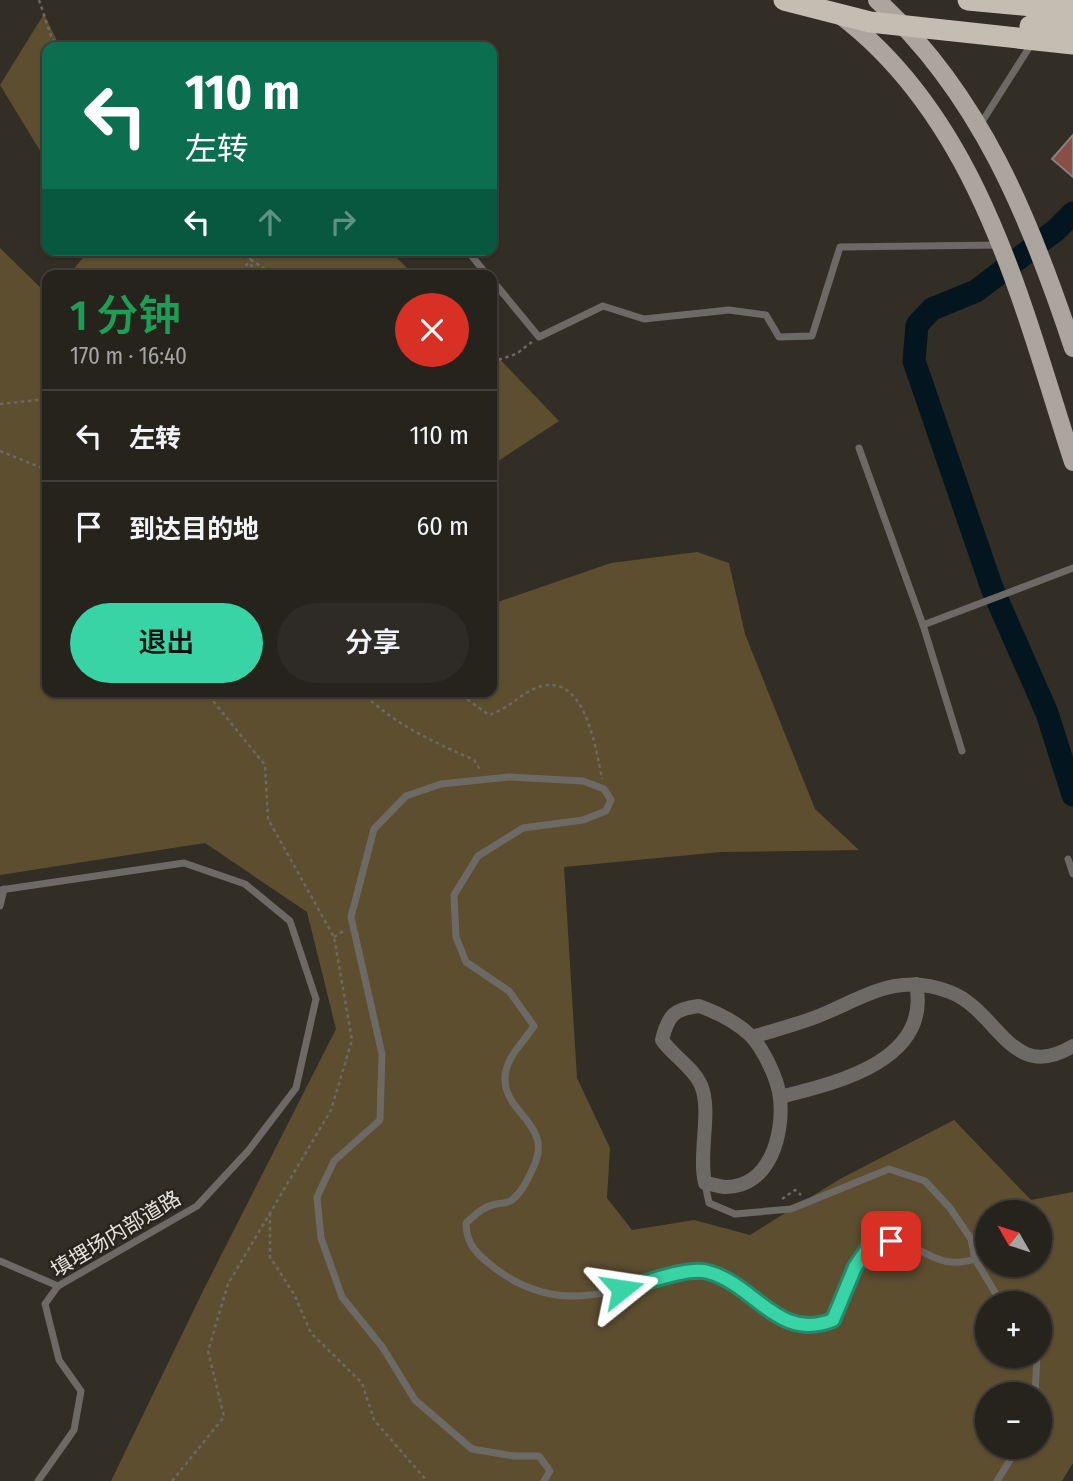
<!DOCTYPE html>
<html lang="zh">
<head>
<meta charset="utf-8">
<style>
  :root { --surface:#26221c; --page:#2e2a25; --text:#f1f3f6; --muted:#a4a4a3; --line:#423f3b; --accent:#39d4a5 }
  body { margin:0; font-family:"Fira Sans Condensed","Noto Sans SC",sans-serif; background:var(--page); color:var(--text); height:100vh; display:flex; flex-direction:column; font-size:26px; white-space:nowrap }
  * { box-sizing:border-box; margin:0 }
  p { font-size:23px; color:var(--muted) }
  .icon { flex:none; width:38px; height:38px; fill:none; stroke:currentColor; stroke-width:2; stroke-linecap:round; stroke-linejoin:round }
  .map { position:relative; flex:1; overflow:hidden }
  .side { position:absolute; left:42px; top:270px; width:455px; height:427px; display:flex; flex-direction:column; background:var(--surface); border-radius:14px; box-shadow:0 2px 5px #0004,0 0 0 2px var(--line) }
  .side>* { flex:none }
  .hud { position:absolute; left:42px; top:42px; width:455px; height:214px; border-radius:14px; box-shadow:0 2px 5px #0004,0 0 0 2px var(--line); background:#0b6e4f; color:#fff; overflow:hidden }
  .needle { width:46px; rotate:309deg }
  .tools { position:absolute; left:975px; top:1200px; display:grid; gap:14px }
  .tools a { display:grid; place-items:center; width:77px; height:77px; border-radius:50%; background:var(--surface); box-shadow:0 2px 5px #0004,0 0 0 2px var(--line); font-size:35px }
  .pin { position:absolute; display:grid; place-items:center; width:60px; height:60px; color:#fff; margin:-30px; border-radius:14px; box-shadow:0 4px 10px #0006 }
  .me { position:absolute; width:77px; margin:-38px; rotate:75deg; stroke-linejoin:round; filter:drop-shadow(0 0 5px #0008) }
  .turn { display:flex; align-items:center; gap:24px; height:147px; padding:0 28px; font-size:32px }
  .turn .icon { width:91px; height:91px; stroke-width:2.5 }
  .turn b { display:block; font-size:49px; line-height:60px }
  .lanes { display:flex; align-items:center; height:66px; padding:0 28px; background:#0003; justify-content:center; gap:35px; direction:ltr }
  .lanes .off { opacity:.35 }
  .round { display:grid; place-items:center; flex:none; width:74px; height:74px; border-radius:37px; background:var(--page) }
  .summary { display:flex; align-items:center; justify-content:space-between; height:119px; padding:0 28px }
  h1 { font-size:42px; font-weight:600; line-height:52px; color:#1e9e55 }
  .primary-button { display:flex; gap:14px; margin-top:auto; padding:14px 28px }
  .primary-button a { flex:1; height:80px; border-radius:42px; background:var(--accent); color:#111; font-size:28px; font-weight:600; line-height:80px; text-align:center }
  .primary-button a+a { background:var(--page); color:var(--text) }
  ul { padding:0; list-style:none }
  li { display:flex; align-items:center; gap:21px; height:91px; padding:0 28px; border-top:2px solid var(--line) }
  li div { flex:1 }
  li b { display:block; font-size:26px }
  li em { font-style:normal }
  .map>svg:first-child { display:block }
  .green { fill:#5d4e30; fill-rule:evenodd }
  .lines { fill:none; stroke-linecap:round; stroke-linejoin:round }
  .river { stroke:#03161f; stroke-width:23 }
  .building { fill:#894f46; stroke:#8c7f7d; stroke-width:2 }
  .path { stroke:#6d6961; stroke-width:2.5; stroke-dasharray:3.5 3.5; stroke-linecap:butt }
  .lane { stroke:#6d6a66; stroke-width:7 }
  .street { stroke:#6d6a66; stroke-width:14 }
  .primary { stroke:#aba59d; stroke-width:18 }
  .highway { stroke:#c3bdb2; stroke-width:21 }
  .route-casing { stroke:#258a6b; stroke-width:18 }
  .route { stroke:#39d4a5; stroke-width:12 }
  .labels { text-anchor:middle; stroke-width:5; stroke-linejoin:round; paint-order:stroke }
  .street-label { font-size:21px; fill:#e5e3dd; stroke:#28241c }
</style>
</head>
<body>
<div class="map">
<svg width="1073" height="1481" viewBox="0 0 1073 1481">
  <rect width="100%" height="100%" fill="#322e25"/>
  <g class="green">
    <polygon points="44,14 60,47 47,47 47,162 0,85"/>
    <path d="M0,248L47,294V691H492V604L611,563L697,552L729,563L745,634L815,809L859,850L721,852L564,867L577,1078L610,1148L607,1198L632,1230L694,1220L750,1235L840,1179L954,1120L1031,1200L1073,1192V1463L1062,1481H111L202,1293L336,1029L307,912L205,843L0,875ZM987,1213H1040V1265H987ZM987,1304H1040V1356H987ZM987,1395H1040V1447H987Z"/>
    <polygon points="89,250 389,250 414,275 69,275"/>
    <polygon points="492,351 559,421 492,465"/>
  </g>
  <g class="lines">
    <polyline class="river" points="1073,213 1056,230 976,291 932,309 917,325 914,361 992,588 1047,713 1073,795"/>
  </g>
  <polygon class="building" points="1073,135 1073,177 1052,159"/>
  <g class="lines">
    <g class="path">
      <polyline points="39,0 52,39 60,47"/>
      <polyline points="249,250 253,275"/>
      <polyline points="235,275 252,260 273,275"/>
      <polyline points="492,362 516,354 532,342"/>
      <polyline points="0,404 47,399"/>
      <polyline points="0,451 47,470"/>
      <path d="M361,691C393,724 432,741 474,760L481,771"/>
      <path d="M456,691L489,715C510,708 520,694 536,688C584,668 596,748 602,779"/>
      <polyline points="334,937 345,930"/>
      <polyline points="782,1199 795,1190 801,1195"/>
      <polyline points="270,1213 270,1257 294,1294 311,1333 362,1383 374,1420 427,1481"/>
      <polyline points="172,1481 224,1417 208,1351 228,1284 331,1110 352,1040 334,937 268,819 265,765 205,691"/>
    </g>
    <g class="lane">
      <polyline points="980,125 1032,43"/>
      <polyline points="467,250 487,275"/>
      <polyline points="492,280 539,337 603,306 644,319 729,310 766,315 779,337 812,336 840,247 1000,245"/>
      <polyline points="859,448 923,625 962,751"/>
      <polyline points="923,625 1073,568"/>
      <polyline points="1068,859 1073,874"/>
      <polyline points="0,890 184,863 245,884 290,921 316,999 296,1088 248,1151 197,1206 58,1286 45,1304 59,1360 81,1391 74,1430 38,1481"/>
      <polyline points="0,906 4,889"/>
      <polyline points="705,1184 709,1203 735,1214 791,1209 889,1169 925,1181 950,1208 971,1239 975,1259 1002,1304"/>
      <polyline points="0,1261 58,1286"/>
      <polyline points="1035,1395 1037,1356"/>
      <path d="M544,1481L550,1471L539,1456H514L472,1449L415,1400L383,1348L342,1297L321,1238L317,1197L334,1161L380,1120L382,1054L351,917L374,829L406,796L441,784L509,777L583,781L604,789L611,800L606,811L583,820L523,828L478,856L454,895L456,937L466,962L509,991L534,1026C523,1043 506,1057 505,1077C503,1114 555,1124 533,1168C528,1179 522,1192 512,1200C507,1204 498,1203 492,1205C481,1208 474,1216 466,1223C466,1246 479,1256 496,1269C550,1309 594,1297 654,1281C669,1276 690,1268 706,1271C712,1272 720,1278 725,1281C763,1301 788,1339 833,1319L855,1267L870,1245C877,1244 886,1240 892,1241C927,1246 935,1271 975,1259"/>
      <polyline points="997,1481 1018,1447"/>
    </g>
    <g class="street">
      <path d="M699,1006C719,1013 735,1021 750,1035C763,1048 778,1079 780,1098C784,1134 770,1187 726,1187C720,1187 712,1184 705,1183C698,1153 712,1111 701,1085C692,1066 673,1056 662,1040C668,1015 674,1009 699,1006Z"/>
      <path d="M752,1037C778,1029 804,1023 828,1012C871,993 902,973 950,992C999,1011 1011,1084 1073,1046"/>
      <path d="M780,1097C836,1083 932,1061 916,984"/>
    </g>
    <g class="primary">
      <path d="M877,0C980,94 1030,218 1073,348"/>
      <path d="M840,15C980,121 1022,305 1073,462"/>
    </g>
    <g class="highway">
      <polyline points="784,0 870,22 1073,44"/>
      <polyline points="968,0 1073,10"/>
      <polyline points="1030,26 1073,29"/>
    </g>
  </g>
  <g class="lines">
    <defs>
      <path id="route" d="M622,1289C643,1284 688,1266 708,1272C756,1285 778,1342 833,1320L855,1267L870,1245L891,1241"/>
    </defs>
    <use href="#route" class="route-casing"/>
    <use href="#route" class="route"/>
  </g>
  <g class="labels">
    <g class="street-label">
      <text transform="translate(116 1234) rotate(-31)" y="7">填埋场内部道路</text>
    </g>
  </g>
</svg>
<div class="tools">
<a><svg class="needle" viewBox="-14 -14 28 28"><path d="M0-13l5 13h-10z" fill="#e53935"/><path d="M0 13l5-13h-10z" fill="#a4a4a3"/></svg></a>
<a>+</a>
<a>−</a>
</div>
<div class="pin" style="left:891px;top:1241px;background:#d93025"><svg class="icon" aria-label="arrive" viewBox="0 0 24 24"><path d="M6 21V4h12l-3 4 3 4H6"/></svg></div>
<svg class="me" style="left:622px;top:1289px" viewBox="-20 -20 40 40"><path d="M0-17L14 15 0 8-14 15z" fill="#39d4a5" stroke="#fff" stroke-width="4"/></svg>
<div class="hud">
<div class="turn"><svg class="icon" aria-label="left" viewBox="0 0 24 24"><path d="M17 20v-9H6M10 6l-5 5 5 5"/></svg><div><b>110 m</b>左转</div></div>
<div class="lanes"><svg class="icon" aria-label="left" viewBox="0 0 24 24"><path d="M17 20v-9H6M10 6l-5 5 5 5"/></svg><svg class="icon off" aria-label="ahead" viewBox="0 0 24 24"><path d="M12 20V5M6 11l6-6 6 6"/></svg><svg class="icon off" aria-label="right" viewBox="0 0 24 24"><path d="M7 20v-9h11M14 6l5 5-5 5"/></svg></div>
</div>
<section class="side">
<div class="summary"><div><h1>1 分钟</h1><p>170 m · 16:40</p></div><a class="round" style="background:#d93025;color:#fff"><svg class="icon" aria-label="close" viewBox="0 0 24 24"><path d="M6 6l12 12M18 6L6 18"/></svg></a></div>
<ul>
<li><svg class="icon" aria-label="left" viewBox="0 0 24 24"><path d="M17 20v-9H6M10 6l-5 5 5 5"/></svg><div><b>左转</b></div><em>110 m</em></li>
<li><svg class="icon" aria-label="arrive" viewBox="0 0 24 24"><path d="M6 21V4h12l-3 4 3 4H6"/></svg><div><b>到达目的地</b></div><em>60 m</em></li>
</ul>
<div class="primary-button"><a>退出</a><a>分享</a></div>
</section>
</div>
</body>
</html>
